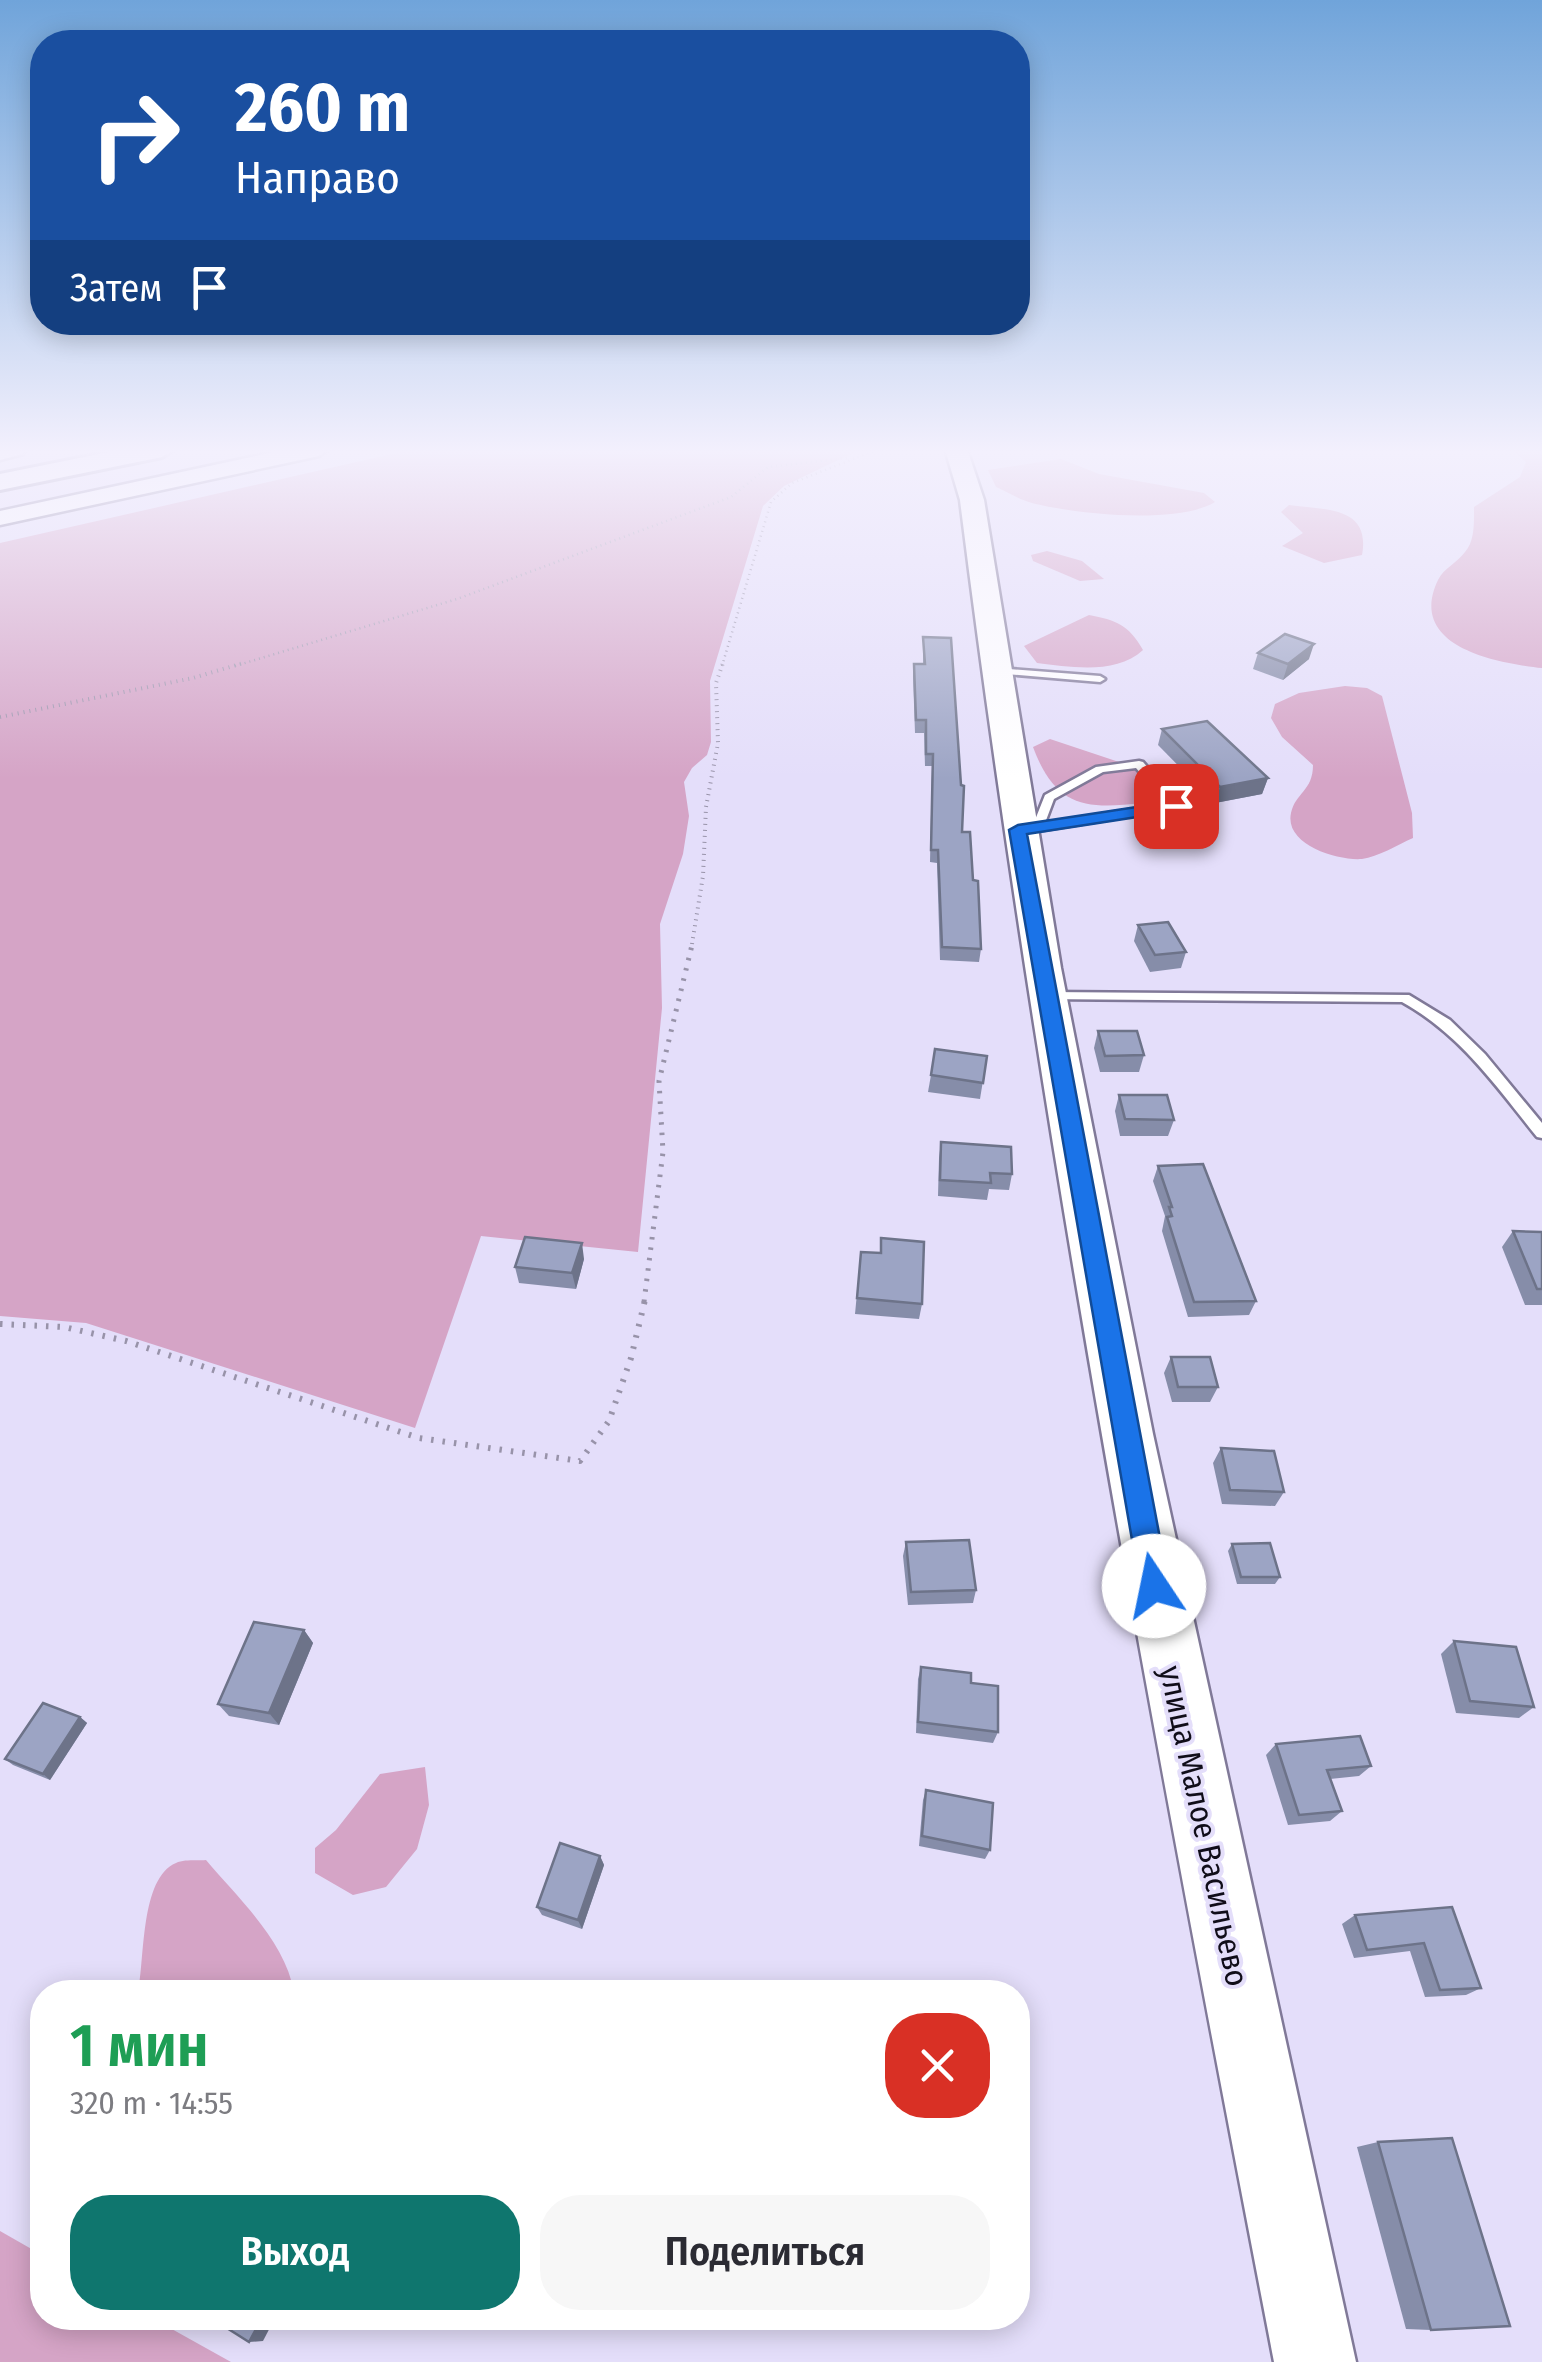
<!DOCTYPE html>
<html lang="ru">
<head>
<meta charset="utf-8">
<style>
  :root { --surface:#fff; --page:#f7f7f7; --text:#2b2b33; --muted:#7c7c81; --accent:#0f766e }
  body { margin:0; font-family:"Fira Sans Condensed",sans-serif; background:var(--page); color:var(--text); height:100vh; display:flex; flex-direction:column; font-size:38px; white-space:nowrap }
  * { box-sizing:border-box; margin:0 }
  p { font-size:32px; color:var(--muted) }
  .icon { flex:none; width:55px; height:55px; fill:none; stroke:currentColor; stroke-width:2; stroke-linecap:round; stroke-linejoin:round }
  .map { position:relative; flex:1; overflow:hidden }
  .details { position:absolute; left:30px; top:1980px; width:1000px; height:350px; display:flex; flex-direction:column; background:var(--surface); border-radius:40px; box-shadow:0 5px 25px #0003 }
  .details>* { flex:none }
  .guide { position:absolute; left:30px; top:30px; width:1000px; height:305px; border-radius:40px; box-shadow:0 5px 25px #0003; background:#1a4fa0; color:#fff; overflow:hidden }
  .pin { position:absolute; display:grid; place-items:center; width:85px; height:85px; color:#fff; margin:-42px; border-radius:20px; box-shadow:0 5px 15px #0006 }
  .me { position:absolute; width:110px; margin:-55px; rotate:349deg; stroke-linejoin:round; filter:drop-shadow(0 0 8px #0008) }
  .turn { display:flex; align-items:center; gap:35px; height:210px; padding:0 40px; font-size:45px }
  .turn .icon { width:130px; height:130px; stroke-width:2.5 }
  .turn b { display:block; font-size:70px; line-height:85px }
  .then { display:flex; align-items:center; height:95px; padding:0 40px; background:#0003; gap:20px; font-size:38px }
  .round { display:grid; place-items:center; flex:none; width:105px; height:105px; border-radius:40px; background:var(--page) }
  .overview { display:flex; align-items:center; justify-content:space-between; height:170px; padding:0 40px }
  h1 { font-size:60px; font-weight:600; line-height:75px; color:#1e9e55 }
  .button { display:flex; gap:20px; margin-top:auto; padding:20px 40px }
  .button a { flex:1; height:115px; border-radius:40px; background:var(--accent); color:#fff; font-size:40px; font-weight:600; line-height:115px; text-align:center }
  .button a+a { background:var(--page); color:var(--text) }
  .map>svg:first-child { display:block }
  .green { fill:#d5a4c6 }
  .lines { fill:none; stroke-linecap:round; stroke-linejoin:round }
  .service-casing { stroke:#807998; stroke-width:5 }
  .secondary-casing { stroke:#807998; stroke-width:5 }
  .trunk-casing { stroke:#807998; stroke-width:6 }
  .path-far3 { stroke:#9893a9; stroke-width:2.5; stroke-dasharray:1 4; stroke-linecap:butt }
  .path-far2 { stroke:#9893a9; stroke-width:4; stroke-dasharray:1 5; stroke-linecap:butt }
  .path-far1 { stroke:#9893a9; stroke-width:5; stroke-dasharray:2.5 8; stroke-linecap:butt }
  .path { stroke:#9893a9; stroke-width:6; stroke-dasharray:2.5 9; stroke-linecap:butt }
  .service { fill:#fff; fill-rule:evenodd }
  .secondary { fill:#fff; fill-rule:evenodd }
  .trunk { fill:#fff; fill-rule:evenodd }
  .wall { fill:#868da9 }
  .shaded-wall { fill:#6d7389 }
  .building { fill:#9ca4c4; stroke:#6d7389; stroke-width:2.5 }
  .route { fill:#1a73e8; stroke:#114b97; stroke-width:2.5 }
  .labels { text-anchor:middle; stroke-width:8; stroke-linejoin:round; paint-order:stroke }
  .street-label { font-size:32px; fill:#100d19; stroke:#e4defa }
</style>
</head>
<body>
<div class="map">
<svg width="1542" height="2362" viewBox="0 0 1542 2362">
  <rect width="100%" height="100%" fill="#e4defa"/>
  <g class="green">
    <polygon points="414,449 861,449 784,486 763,506 710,681 711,742 707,755 692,768 684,782 689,816 683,854 660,924 662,1008 638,1252 481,1236 415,1428 86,1323 0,1316 0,543"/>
    <path d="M1511,449H1542V668C1497,663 1406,647 1438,580C1444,568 1457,563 1465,552C1475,541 1474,521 1474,507L1520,477L1526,462Z"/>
    <path d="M1061,459L1099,474L1204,493L1215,502C1177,525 1075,514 1032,503C1020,500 1008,492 996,487L988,470Z"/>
    <path d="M1289,505C1325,510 1371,506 1362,555L1324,563L1282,546L1303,533L1281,512Z"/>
    <polygon points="1047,551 1082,561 1104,579 1080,581 1033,561 1031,555"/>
    <path d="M1089,615C1116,620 1129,625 1143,650C1116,675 1071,667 1037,663L1024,646Z"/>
    <path d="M1345,686L1367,688L1382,696L1412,813L1413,838C1397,845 1378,857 1362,859C1338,861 1284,845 1291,813C1295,793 1313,791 1313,765L1282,737L1271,718L1275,704L1299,693Z"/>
    <path d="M1050,739L1134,767L1155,788L1142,803C1084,810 1055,806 1033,747Z"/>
    <polygon points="425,1767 429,1805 417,1849 386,1887 353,1895 315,1873 315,1848 336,1830 380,1774"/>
    <path d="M206,1860C239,1899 285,1941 294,1992H138C145,1959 140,1878 176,1863C184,1859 197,1861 206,1860Z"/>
    <polygon points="0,2231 42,2255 42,2318 152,2318 231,2362 0,2362"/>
  </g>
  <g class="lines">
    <defs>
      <g id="service">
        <polygon points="997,668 1100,676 1105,679 1100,682 994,673 992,671"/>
        <path d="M1139,761L1143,762L1180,804V808L1037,831L1022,832L1016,829L1018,827L1033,825L1045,795L1096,767ZM1136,768L1168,804L1045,823L1054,799L1103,772Z"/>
        <path d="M1047,992L1409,995L1450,1020L1485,1054L1542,1123V1138L1537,1137C1496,1086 1460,1034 1402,1002L1042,999L1040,996L1042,993Z"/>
      </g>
      <g id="secondary">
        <polygon points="0,449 26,449 23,454 0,460"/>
        <polygon points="288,449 330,449 319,456 0,525 0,511"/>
        <path d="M945,449H967L984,500L1061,968L1153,1434L1356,2362H1274C1155,1743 1038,1125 960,500Z"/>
      </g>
      <polygon id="trunk" points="124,449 175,449 162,457 0,490 0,474"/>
    </defs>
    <use href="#service" class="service-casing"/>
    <use href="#secondary" class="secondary-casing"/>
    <use href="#trunk" class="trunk-casing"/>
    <g class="path-far3">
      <polyline points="235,666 457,599 731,497 768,467 847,458"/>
      <polyline points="722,666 771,502 792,483 879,449"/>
    </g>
    <g class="path-far2">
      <polyline points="0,717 193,678 243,663"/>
      <polyline points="692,944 703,876 706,807 718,743 716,683 723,663"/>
    </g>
    <polyline class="path-far1" points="644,1302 663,1152 659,1081 693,941"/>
    <polyline class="path" points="0,1324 64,1327 126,1341 419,1438 580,1461 609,1421 631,1358 645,1300"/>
    <use href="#service" class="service"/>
    <use href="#secondary" class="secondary"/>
    <use href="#trunk" class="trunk"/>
  </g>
  <g class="wall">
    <polygon points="923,637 973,880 981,949 979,962 940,960 937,863 930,862 932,766 925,766 924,733 915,733 913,676 914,664 923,664"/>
    <polygon points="1258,653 1309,659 1283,680 1253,669"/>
    <polygon points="1162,729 1268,778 1262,794 1215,803 1158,745"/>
    <polygon points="1138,925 1186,952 1181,968 1150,972 1134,941"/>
    <polygon points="1098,1031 1144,1055 1139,1072 1100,1072 1094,1048"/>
    <polygon points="987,1056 980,1099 928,1092 931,1075"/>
    <polygon points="1119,1095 1174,1120 1168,1136 1120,1136 1115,1111"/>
    <polygon points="941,1142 1012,1174 1009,1190 989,1189 987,1200 938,1196 939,1158"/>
    <polygon points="1158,1166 1256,1301 1249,1315 1188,1317 1162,1231 1165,1216 1153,1181"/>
    <polygon points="1513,1231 1542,1232 1542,1305 1525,1305 1502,1247"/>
    <polygon points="861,1252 922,1304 919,1319 855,1314"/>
    <polygon points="584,1259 576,1289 519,1283 515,1267"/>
    <polygon points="1171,1357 1218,1387 1210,1402 1172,1402 1164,1373"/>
    <polygon points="1221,1448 1284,1492 1275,1506 1222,1504 1213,1463"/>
    <polygon points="906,1542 976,1590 973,1603 908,1605 903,1556"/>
    <polygon points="1232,1544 1280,1577 1275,1584 1237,1584 1228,1551"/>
    <polygon points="304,1630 313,1643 279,1725 229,1716 218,1704"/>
    <polygon points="1454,1641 1534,1707 1519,1718 1456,1713 1441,1654"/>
    <polygon points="921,1667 971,1683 998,1732 993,1743 916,1733 918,1679"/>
    <polygon points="80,1717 87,1723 50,1780 13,1765 5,1759"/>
    <polygon points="1276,1744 1371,1766 1359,1776 1330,1779 1342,1811 1330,1821 1288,1825 1266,1755"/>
    <polygon points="926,1790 990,1850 985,1859 919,1846 923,1800"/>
    <polygon points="600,1856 604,1865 582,1929 542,1915 537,1907"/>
    <polygon points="1452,1907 1481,1988 1466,1995 1425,1997 1410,1951 1354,1958 1342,1924 1355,1915"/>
    <polygon points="1378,2142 1431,2330 1406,2329 1357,2147"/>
  </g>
  <g class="shaded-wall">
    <polygon points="1314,644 1309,659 1283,680 1288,664"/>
    <polygon points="1268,778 1262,794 1215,803 1220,787"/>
    <polygon points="582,1243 584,1259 576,1289 572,1273"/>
    <polygon points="304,1630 313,1643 279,1725 269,1713"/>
    <polygon points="80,1717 87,1723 50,1780 43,1774"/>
    <polygon points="600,1856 604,1865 582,1929 578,1920"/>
    <polygon points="262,2318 275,2318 263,2341 249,2342"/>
  </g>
  <g class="building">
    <polygon points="1285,634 1314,644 1288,664 1258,653"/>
    <polygon points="923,637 951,638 961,785 964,786 962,832 970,832 973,880 978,881 981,949 942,947 938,850 931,850 933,754 926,754 926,720 916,720 914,664 925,664"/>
    <polygon points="1207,721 1268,778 1220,787 1162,729"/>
    <polygon points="1168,922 1186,952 1155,955 1138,925"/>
    <polygon points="1098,1031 1137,1031 1144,1055 1105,1056"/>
    <polygon points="935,1049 987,1056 983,1083 931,1075"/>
    <polygon points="1119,1095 1167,1095 1174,1120 1125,1119"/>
    <polygon points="941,1142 1011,1147 1012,1174 990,1173 991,1183 940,1180"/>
    <polygon points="1203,1164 1256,1301 1194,1302 1167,1217 1172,1216 1169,1207 1172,1207 1158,1166"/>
    <polygon points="1513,1231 1542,1232 1542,1289 1537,1289"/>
    <polygon points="525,1237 582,1243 572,1273 515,1267"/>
    <polygon points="881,1238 924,1242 922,1304 857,1298 861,1252 881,1253"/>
    <polygon points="1171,1357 1210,1357 1218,1387 1178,1387"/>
    <polygon points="1221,1448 1274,1451 1284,1492 1230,1490"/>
    <polygon points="969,1540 976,1590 911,1592 906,1542"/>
    <polygon points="1270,1543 1280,1577 1241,1577 1232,1544"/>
    <polygon points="254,1622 304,1630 269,1713 218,1704"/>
    <polygon points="1454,1641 1516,1647 1534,1707 1470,1701"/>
    <polygon points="921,1667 971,1673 971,1683 998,1686 998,1732 918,1722"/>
    <polygon points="43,1703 80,1717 43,1774 5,1759"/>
    <polygon points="1360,1736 1371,1766 1327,1770 1342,1811 1299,1815 1276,1744"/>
    <polygon points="926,1790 993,1803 990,1850 922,1836"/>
    <polygon points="560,1843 600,1856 578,1920 537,1907"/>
    <polygon points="1452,1907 1481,1988 1440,1990 1424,1943 1367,1950 1355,1915"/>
    <polygon points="1452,2138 1510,2326 1431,2330 1378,2142"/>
    <polygon points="211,2318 262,2318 249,2342"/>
  </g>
  <linearGradient id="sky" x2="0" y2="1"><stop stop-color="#70a4da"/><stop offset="0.58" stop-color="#f3f0fd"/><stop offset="1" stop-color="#f3f0fd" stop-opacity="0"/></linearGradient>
  <rect width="1542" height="779" fill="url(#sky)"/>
  <polygon class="route" points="1176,801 1185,806 1182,810 1027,834 1169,1586 1165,1596 1154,1600 1144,1596 1140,1586 1009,830 1018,825"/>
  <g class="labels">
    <g class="street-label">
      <text transform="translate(1204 1826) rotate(78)" y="11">улица Малое Васильево</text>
    </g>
  </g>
</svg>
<div class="pin" style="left:1176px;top:806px;background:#d93025"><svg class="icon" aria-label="arrive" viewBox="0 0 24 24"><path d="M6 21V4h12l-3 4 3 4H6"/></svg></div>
<svg class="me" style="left:1154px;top:1586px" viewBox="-20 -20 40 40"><circle r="19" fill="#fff"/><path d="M0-13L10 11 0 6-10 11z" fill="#1a73e8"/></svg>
<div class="guide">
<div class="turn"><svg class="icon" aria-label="right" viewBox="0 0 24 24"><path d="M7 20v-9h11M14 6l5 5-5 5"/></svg><div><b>260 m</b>Направо</div></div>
<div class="then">Затем<svg class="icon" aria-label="arrive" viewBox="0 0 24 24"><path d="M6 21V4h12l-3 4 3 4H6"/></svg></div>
</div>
<section class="details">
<div class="overview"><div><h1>1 мин</h1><p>320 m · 14:55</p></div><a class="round" style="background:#d93025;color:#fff"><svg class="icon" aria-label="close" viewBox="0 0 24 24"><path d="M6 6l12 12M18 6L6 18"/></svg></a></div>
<div class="button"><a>Выход</a><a>Поделиться</a></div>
</section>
</div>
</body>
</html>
